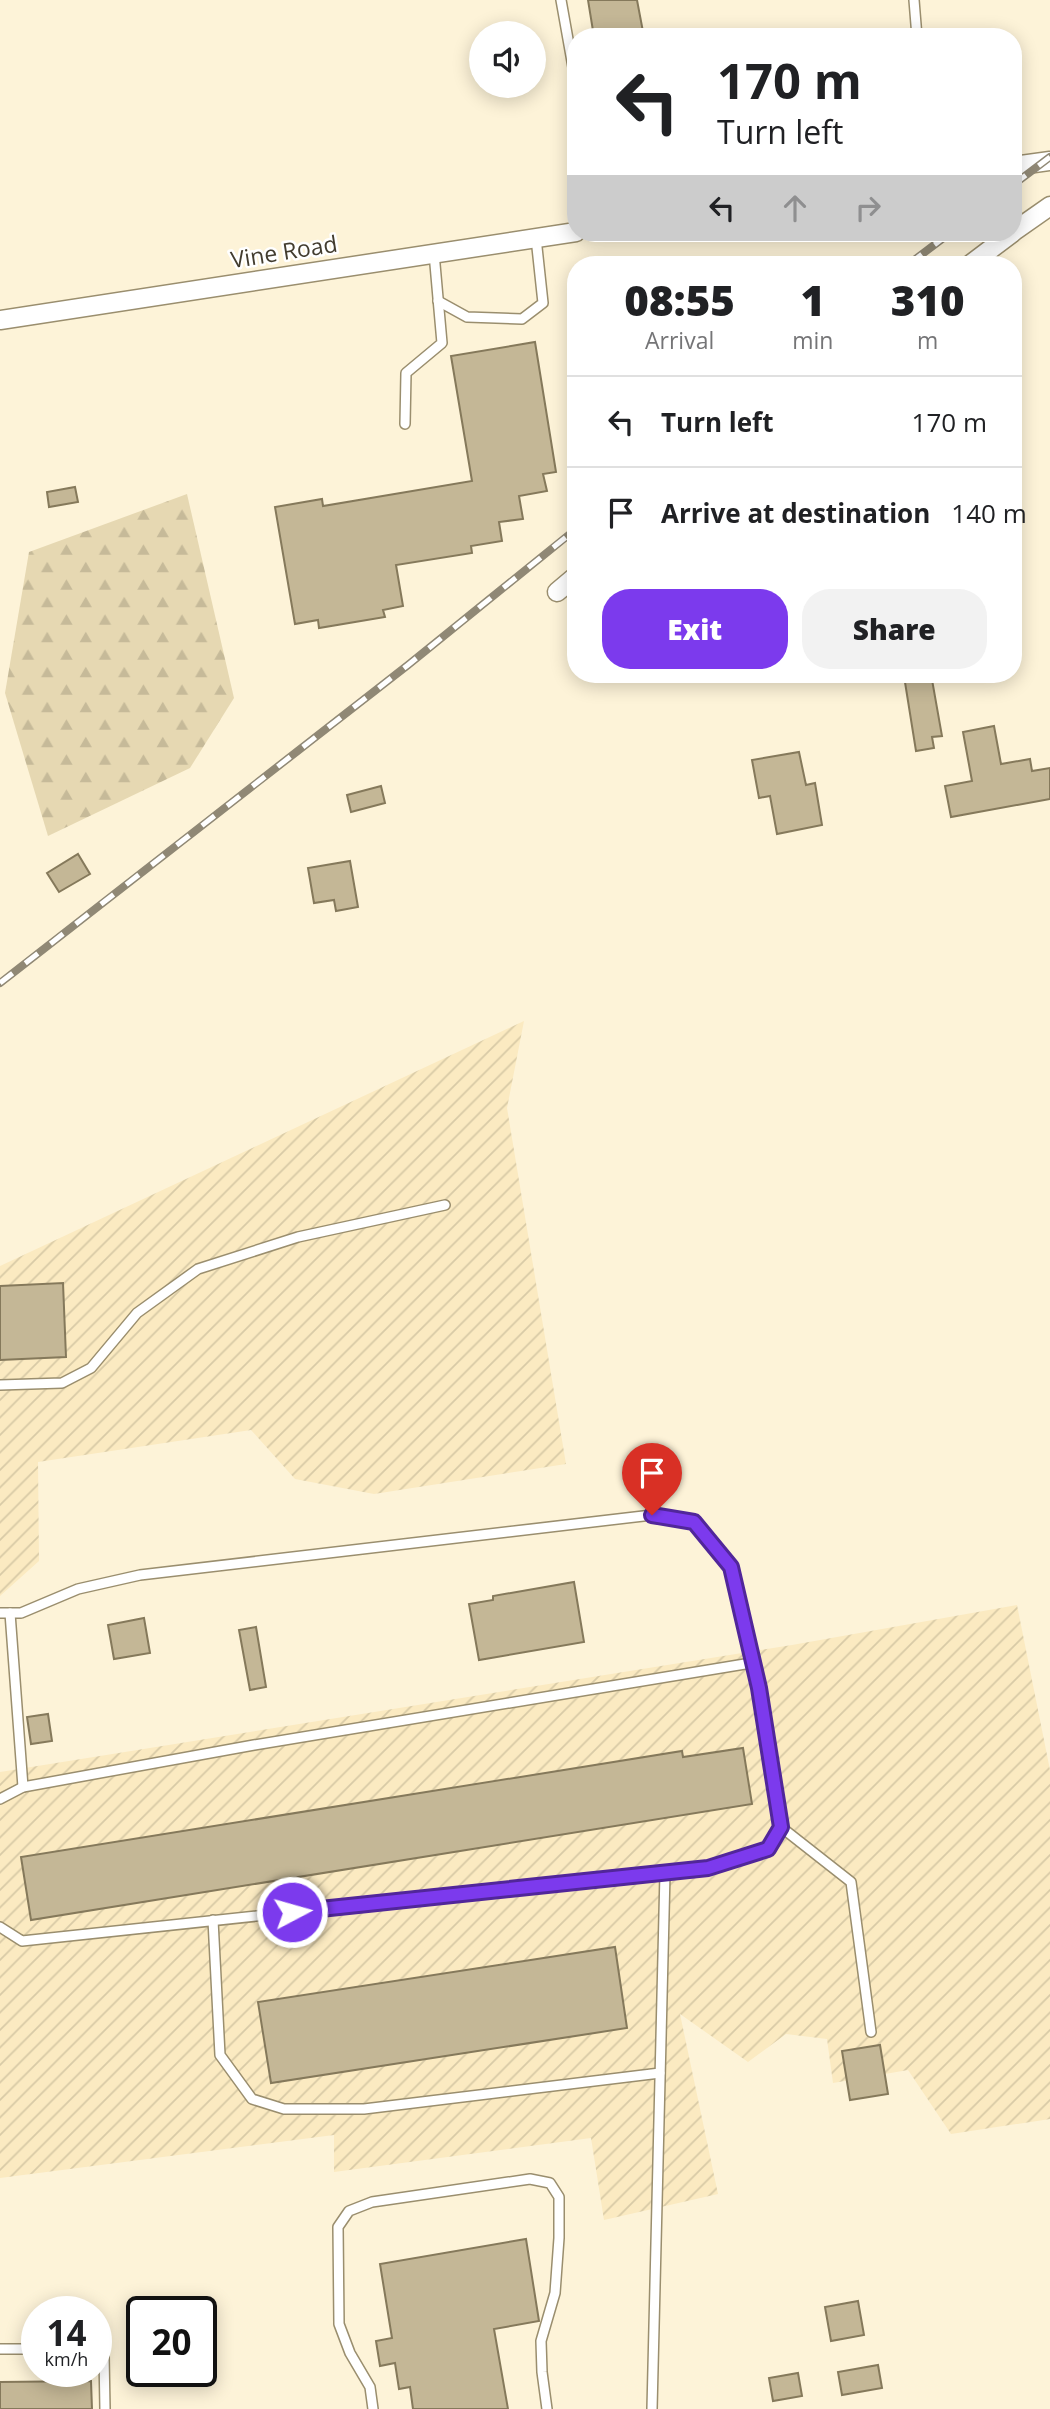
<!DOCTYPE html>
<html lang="en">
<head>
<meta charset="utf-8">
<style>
  :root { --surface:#fff; --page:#f2f2f2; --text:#202124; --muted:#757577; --line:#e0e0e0; --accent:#7c3aed }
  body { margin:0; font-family:"Open Sans",sans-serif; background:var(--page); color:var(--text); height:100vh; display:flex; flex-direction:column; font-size:26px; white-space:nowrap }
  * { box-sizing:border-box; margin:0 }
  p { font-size:23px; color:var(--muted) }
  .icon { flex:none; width:38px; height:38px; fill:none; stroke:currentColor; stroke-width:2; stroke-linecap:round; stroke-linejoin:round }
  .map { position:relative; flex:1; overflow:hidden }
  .panel { position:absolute; left:567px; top:256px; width:455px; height:427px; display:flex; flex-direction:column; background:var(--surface); border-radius:28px; box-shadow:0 4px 18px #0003 }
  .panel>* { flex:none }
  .banner { position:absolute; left:567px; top:28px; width:455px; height:214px; border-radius:28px; box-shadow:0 4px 18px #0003; background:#fff; color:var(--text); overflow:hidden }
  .buttons { position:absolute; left:469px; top:21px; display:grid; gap:14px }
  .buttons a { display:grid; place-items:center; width:77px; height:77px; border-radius:50%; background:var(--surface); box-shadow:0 4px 18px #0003; font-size:35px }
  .speed { position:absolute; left:21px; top:2296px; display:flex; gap:14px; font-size:35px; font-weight:700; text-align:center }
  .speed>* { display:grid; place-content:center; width:91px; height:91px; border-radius:50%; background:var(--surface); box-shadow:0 4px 18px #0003; line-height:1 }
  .speed small { font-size:18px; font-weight:400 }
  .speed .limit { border:4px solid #111; border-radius:10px; background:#fff; color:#111 }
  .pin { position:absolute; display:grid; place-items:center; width:60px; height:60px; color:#fff; margin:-72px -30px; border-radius:50% 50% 50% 0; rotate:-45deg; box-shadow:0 0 7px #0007 }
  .pin .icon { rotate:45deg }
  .me { position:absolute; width:77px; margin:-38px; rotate:84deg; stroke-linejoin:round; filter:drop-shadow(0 0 5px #0008) }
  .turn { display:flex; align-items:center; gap:24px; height:147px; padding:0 35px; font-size:32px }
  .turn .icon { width:91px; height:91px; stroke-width:2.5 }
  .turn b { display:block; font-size:49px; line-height:60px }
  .lanes { display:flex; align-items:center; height:66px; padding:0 35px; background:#0003; justify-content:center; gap:35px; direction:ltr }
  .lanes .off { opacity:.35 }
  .eta { display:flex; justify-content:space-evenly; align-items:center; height:119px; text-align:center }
  .eta b { font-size:42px; font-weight:800; line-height:49px }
  .button { display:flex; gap:14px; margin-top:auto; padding:14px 35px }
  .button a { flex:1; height:80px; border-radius:28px; background:var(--accent); color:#fff; font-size:28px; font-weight:800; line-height:80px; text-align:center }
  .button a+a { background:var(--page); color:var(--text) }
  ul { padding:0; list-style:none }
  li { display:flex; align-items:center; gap:21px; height:91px; padding:0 35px; border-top:2px solid var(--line) }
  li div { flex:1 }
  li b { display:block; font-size:26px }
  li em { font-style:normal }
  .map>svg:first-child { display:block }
  .industrial { fill:url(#industrial-furrows) }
  .forest { fill:url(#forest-firs) }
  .building { fill:#c4b796; stroke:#85795b; stroke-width:2 }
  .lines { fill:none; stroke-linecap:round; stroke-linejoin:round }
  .lane-casing { stroke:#9a8e6e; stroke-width:12 }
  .street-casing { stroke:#9a8e6e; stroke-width:21 }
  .lane { stroke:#fff; stroke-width:9 }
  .street { stroke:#fff; stroke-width:18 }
  .rail-casing { stroke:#908875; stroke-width:8 }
  .rail { stroke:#fff; stroke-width:5; stroke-dasharray:16; stroke-linecap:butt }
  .route-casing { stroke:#51269a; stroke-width:18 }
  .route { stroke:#7c3aed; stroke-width:12 }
  .labels { text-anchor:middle; stroke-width:5; stroke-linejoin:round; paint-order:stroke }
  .street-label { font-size:23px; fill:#423c2f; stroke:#fff }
</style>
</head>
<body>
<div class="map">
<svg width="1050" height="2409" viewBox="0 0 1050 2409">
  <defs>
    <pattern id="industrial-furrows" width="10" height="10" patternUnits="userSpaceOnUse" patternTransform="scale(1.75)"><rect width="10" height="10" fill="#fbeac1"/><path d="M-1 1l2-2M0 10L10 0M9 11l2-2" fill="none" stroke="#d8caa6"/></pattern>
    <pattern id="forest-firs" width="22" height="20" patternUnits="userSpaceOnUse" patternTransform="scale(1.75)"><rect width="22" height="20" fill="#e6d8b2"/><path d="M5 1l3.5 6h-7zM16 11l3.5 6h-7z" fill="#c6ba99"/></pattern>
  </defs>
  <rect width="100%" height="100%" fill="#fdf3d8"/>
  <g class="industrial">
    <polygon points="524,1021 507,1108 566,1464 374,1494 295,1479 251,1430 38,1462 39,1561 0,1596 0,1266"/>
    <polygon points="1017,1605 1050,1770 1050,2119 951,2134 908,2070 833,2083 827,2039 786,2034 748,2062 680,2014 718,2194 604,2220 591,2138 334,2172 334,2135 0,2178 0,1772 792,1645"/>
  </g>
  <polygon class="forest" points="187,494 234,698 190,768 48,836 5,693 29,552"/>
  <g class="building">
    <polygon points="588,0 637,0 644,37 594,37"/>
    <polygon points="535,342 556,472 543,474 547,491 519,496 523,519 499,522 502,541 471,546 472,553 396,565 403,606 383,610 385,617 319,628 318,620 295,624 275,507 322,499 323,506 472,481 451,356"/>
    <polygon points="75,487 78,502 49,507 47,492"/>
    <polygon points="915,674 931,674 942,736 932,737 934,748 916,751 904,676"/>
    <polygon points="994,726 1001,764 1030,759 1032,771 1050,768 1050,799 951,817 945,786 972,781 963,732"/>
    <polygon points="799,752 806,785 815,783 822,825 777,834 770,796 759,798 752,760"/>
    <polygon points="381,786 385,803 351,812 347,795"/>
    <polygon points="78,854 90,874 59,892 47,873"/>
    <polygon points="350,861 358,907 336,911 334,900 314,903 308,868"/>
    <polygon points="63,1283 66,1357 0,1360 0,1286"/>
    <polygon points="574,1582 584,1642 479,1660 469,1604 493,1600 493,1596"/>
    <polygon points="144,1618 150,1653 114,1659 108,1625"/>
    <polygon points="256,1627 266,1687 250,1690 239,1630"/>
    <polygon points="48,1714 52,1741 31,1744 27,1717"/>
    <polygon points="743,1748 752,1804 31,1920 21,1857 682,1751 683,1757"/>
    <polygon points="615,1947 627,2028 271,2083 258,2002"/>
    <polygon points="880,2045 888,2094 850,2100 842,2051"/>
    <polygon points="526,2239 539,2321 494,2329 508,2409 413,2409 410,2387 399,2389 395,2363 380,2366 376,2341 392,2338 380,2264"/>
    <polygon points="858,2301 864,2335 831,2341 825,2307"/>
    <polygon points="878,2365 882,2388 842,2395 838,2372"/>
    <polygon points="798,2373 802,2396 773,2401 769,2378"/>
    <polygon points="91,2381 92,2409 0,2409 0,2382"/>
  </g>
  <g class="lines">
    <defs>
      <g id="lane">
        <polyline points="561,0 576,84"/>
        <polyline points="914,0 917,37"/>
        <polyline points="438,301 467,317 522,319 543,303 536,238"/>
        <polyline points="405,424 406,373 442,343 434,253"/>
        <polyline points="0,1385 62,1383 91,1368 137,1313 198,1269 298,1237 445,1205"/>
        <polyline points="0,1613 21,1613 78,1589 140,1575 652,1515 694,1522 731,1567 749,1642 751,1663"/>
        <polyline points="10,1613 23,1787"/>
        <polyline points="0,1799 23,1787 254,1745 751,1663 759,1688 781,1827 768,1849 708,1868 22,1941 0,1927"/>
        <polyline points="781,1827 851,1882 871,2032"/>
        <polyline points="213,1920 220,2055 252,2099 284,2109 364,2109 660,2073"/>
        <polyline points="0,2349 37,2349"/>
        <polyline points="96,2350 104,2355 105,2409"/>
        <polyline points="373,2409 370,2387 350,2353 339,2324 338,2227 349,2211 372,2202 530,2179 550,2183 559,2197 559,2238 555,2293 541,2341 542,2372 547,2409"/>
        <polyline points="652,2409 665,1873"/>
      </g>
      <g id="street">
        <polyline points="1013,166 1050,161"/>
        <polyline points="1013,232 1050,206"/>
        <polyline points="971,264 1012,233"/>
        <polyline points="0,320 576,232"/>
        <polyline points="557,592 576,576"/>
      </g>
    </defs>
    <use href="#lane" class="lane-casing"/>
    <use href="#street" class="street-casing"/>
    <use href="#lane" class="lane"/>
    <use href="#street" class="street"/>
    <defs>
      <g id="rail">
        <polyline points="1013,185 1050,157"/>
        <polyline points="909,264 950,233"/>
        <polyline points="0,983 408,665 576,529"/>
      </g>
    </defs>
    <use href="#rail" class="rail-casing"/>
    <use href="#rail" class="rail"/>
  </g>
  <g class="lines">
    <defs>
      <polyline id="route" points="292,1912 708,1868 768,1849 781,1827 759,1688 731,1567 694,1522 652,1515"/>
    </defs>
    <use href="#route" class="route-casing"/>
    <use href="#route" class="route"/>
  </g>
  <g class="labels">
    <g class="street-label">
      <text transform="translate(284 252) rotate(-9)" y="8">Vine Road</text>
    </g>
  </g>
</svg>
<div class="buttons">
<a><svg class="icon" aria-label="sound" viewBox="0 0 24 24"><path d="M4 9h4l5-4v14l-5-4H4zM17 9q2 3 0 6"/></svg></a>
</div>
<div class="speed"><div>14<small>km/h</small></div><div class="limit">20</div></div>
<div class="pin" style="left:652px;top:1515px;background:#d93025"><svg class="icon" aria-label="arrive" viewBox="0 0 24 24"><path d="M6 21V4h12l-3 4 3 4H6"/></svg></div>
<svg class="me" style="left:292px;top:1912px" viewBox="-20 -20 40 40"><circle r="17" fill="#7c3aed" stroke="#fff" stroke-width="3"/><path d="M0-11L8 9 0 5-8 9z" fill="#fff"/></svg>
<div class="banner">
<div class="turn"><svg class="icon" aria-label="left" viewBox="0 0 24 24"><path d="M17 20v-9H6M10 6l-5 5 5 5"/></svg><div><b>170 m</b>Turn left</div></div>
<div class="lanes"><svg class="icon" aria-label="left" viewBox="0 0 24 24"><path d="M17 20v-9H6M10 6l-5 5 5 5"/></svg><svg class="icon off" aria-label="ahead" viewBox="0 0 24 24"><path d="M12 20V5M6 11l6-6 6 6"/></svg><svg class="icon off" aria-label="right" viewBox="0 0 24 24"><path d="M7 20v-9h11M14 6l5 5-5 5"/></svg></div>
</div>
<section class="panel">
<div class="eta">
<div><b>08:55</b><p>Arrival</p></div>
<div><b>1</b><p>min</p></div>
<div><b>310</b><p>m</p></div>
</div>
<ul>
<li><svg class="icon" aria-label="left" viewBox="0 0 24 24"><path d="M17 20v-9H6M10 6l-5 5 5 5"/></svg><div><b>Turn left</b></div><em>170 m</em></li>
<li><svg class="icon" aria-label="arrive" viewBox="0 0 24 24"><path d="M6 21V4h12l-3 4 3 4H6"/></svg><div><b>Arrive at destination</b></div><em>140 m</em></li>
</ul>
<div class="button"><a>Exit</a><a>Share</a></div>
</section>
</div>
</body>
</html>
